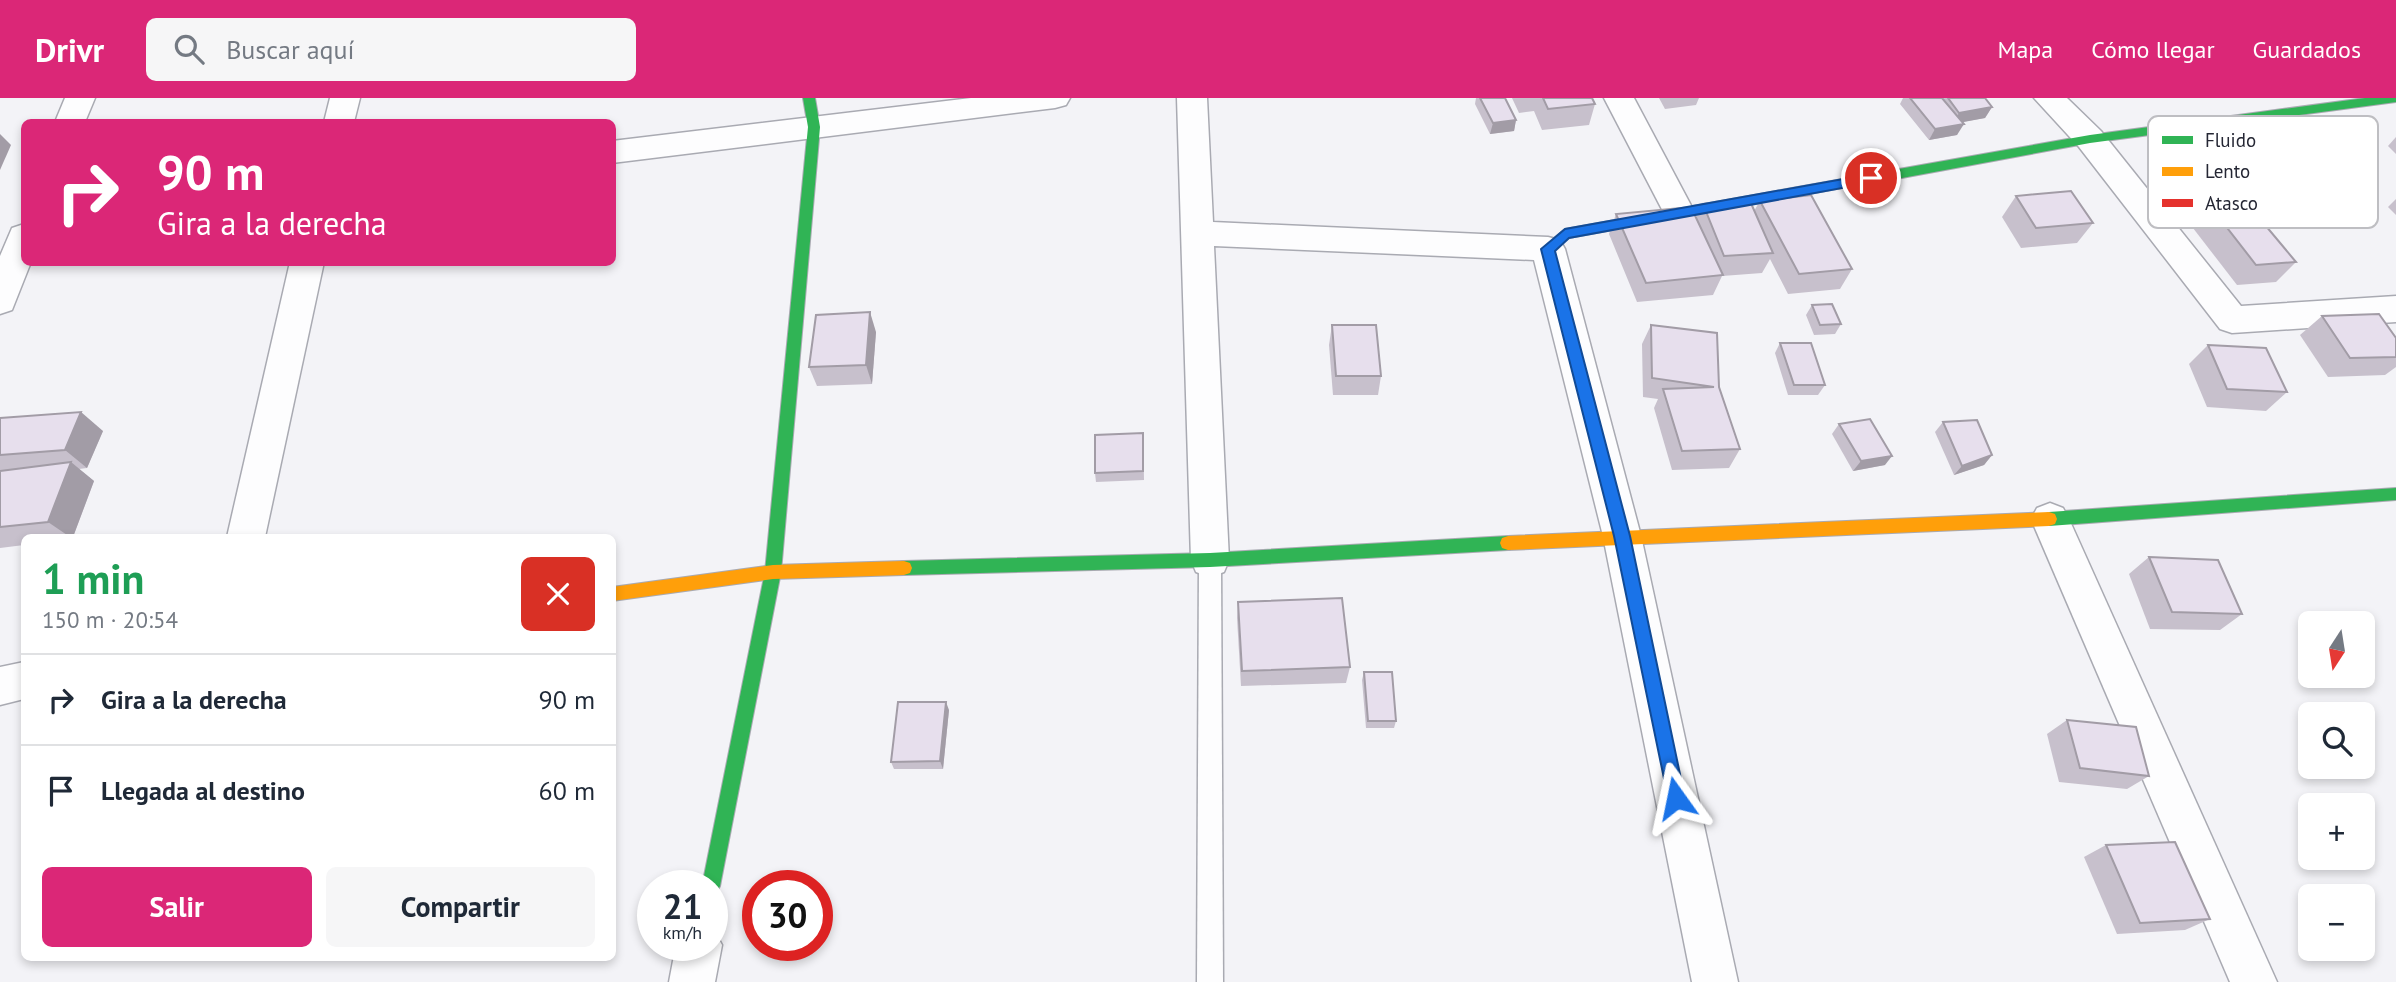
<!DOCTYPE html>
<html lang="es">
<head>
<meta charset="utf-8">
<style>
  :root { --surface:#fff; --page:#f6f6f7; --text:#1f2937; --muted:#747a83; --line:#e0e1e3; --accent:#db2777 }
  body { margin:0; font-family:"PT Sans",sans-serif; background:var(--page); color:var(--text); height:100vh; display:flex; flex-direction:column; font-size:26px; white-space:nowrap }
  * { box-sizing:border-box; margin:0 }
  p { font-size:23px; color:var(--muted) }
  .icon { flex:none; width:38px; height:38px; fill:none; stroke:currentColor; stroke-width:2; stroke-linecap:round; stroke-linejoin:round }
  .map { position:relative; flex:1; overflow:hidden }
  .panel { position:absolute; left:21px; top:436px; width:595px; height:427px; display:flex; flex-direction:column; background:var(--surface); border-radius:10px; box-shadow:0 4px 10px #0003 }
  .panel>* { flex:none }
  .guide { position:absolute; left:21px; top:21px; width:595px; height:147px; border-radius:10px; box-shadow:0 4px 10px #0003; background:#db2777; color:#fff; overflow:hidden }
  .needle { width:46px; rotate:192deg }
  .fabs { position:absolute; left:2298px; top:513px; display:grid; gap:14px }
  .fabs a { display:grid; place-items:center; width:77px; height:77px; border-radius:10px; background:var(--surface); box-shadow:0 4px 10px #0003; font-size:35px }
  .speed { position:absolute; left:637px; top:772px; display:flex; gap:14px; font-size:35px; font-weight:700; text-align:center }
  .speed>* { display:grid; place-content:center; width:91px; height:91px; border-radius:50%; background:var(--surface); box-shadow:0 4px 10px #0003; line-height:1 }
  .speed small { font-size:18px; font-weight:400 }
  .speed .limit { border:10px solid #d22; background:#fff; color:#111 }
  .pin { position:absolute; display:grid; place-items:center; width:60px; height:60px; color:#fff; margin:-30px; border:4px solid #fff; border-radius:50%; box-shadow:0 2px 7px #0007 }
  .me { position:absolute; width:77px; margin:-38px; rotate:348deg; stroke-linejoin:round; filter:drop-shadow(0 0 5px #0008) }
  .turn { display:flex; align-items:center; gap:24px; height:147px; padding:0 21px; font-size:32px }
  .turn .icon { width:91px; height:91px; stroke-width:2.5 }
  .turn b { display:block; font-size:49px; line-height:60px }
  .round { display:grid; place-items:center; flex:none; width:74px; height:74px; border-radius:10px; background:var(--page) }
  .headline { display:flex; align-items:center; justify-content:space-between; height:119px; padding:0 21px }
  h1 { font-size:42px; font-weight:800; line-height:52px; color:#1e9e55 }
  .button { display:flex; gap:14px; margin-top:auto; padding:14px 21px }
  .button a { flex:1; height:80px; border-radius:10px; background:var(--accent); color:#fff; font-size:28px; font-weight:800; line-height:80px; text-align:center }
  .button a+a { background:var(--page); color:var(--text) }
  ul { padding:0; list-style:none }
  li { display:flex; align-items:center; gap:21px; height:91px; padding:0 21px; border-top:2px solid var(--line) }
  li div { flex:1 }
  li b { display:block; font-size:26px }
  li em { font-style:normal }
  header { display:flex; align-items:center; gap:42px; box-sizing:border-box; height:98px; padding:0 35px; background:var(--accent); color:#fff }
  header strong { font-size:33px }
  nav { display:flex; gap:38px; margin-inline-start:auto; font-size:24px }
  .search { width:490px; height:63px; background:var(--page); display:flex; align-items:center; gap:18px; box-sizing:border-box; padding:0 24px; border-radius:10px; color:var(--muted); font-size:26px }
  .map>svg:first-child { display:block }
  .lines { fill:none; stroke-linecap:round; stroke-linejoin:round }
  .lane-casing { stroke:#a9aab2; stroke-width:3 }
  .street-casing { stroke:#a9aab2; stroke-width:3 }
  .fast-casing { stroke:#a9aab2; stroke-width:2 }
  .slow-casing { stroke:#a9aab2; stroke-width:2 }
  .jam-casing { stroke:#a9aab2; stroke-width:2 }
  .lane { fill:#fdfdfe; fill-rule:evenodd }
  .street { fill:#fdfdfe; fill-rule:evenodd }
  .fast { fill:#30b455; fill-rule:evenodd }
  .slow { fill:#ff9f0a; fill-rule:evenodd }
  .jam { fill:#e5322d; fill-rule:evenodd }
  .wall { fill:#c7c0cc }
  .shaded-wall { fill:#a29ca6 }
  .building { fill:#e7dfed; stroke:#a29ca6; stroke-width:2 }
  .route { fill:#1a73e8; stroke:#114b97; stroke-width:2 }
  .key { fill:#fff; stroke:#bebec2; stroke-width:2 }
  .key-label { font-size:19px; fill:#252734 }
</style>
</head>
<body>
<header>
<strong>Drivr</strong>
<div class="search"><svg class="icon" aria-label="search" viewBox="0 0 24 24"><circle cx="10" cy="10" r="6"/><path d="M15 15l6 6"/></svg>Buscar aquí</div>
<nav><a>Mapa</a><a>Cómo llegar</a><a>Guardados</a></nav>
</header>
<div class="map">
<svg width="2396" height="884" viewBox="0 0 2396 884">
  <rect width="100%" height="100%" fill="#f3f3f7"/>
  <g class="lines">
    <defs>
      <polygon id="lane" points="1210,453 1217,456 1221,462 1223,884 1197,884 1199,462 1203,456"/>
      <g id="street">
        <polygon points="65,0 95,0 85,24 55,24"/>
        <polygon points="330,0 360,0 354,24 324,24"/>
        <polygon points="971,0 1070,0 1066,7 1055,10 612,65 612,43"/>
        <polygon points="1177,0 1207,0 1213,124 1548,139 1560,142 1565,151 1641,438 1738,884 1692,884 1603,438 1534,162 1214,148 1229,462 1224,474 1210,479 1196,474 1191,462"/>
        <polygon points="1604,0 1634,0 1695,115 1690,123 1679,127 1668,123"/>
        <polygon points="2034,0 2067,0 2101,33 2241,208 2396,198 2396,224 2232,235 2220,231 2079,49"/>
        <polygon points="24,126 24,164 31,164 12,212 0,216 0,158 12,130"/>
        <polygon points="290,164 324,164 265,439 227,439"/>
        <polygon points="2050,405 2063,410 2069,421 2277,884 2230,884 2031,421 2037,410"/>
        <polygon points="24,564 24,601 0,607 0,569"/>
        <polygon points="712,829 722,847 715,884 669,884 676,847 712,847"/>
      </g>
      <g id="fast">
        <polygon points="803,0 815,0 820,29 781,474 720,788 717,794 712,797 712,788 702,788 765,474 808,29"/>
        <polygon points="2365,0 2396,0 2396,4 2090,45 1848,90 1841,85 1848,80 2090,37"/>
        <polygon points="2396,390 2396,402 2049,428 2043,426 2041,421 2043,416 2049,414"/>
        <polygon points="1508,438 1514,440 1516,445 1514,450 1508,452 1210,469 904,477 898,475 896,470 898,465 904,463 1210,455"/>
      </g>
      <g id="slow">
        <polygon points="2049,414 2055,416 2057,421 2055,426 2049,428 1508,452 1502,450 1500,445 1502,440 1508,438"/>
        <polygon points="904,463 910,465 912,470 910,475 904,477 773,481 612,503 612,489 773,467"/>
      </g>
      <polygon id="jam" points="1848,80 1855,85 1853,88 1569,140 1548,156 1541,151 1565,131"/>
    </defs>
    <use href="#lane" class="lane-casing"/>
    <use href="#street" class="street-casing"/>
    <use href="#fast" class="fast-casing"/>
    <use href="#slow" class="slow-casing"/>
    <use href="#jam" class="jam-casing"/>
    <use href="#lane" class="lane"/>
    <use href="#street" class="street"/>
    <use href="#fast" class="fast"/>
    <use href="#slow" class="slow"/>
    <use href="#jam" class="jam"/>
  </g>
  <g class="wall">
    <polygon points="1476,0 1505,0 1516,22 1514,33 1490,36 1475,6"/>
    <polygon points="1512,0 1592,0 1595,6 1589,27 1542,32 1534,13 1519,15"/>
    <polygon points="1659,0 1699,0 1696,7 1665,11"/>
    <polygon points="1903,0 1985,0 1992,9 1985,20 1962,24 1957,37 1929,42 1900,6"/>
    <polygon points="2396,39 2396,56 2388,48"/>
    <polygon points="2167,43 2243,48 2233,59 2220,61 2223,64 2214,75 2182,81 2158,54"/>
    <polygon points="2016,98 2093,125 2077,145 2021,150 2002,119"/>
    <polygon points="2204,100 2296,164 2276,184 2237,187 2186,121"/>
    <polygon points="2396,101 2396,117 2388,109"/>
    <polygon points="1760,103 1852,171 1840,191 1788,196 1770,161 1762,175 1722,178 1713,197 1637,204 1609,136 1616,116 1696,120 1703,106 1754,113"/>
    <polygon points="1812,207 1841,226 1835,236 1814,237 1806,217"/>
    <polygon points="2322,218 2396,240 2396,269 2385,277 2328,279 2300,237"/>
    <polygon points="1332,227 1381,278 1378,297 1333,297 1329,247"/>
    <polygon points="1651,227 1719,289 1740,351 1729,370 1672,372 1654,310 1658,301 1643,299 1642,246"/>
    <polygon points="876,234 872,286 817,288 809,269"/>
    <polygon points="1780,245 1825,287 1818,297 1788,297 1775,255"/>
    <polygon points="2208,247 2287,294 2266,313 2207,309 2189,266"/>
    <polygon points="0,320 103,333 87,370 79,371 94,383 73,439 24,439 24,447 0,450"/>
    <polygon points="1943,324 1992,357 1984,367 1954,377 1935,334"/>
    <polygon points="1839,326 1885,367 1853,373 1832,336"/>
    <polygon points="1143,335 1144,382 1096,384 1095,375"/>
    <polygon points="2149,459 2242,516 2220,532 2150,531 2129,476"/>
    <polygon points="1238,504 1350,569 1346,585 1241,588 1237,520"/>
    <polygon points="1364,574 1396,623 1394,630 1366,630 1362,582"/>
    <polygon points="949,612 943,671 894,671 891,664"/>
    <polygon points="2067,622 2149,678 2127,691 2059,684 2047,636"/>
    <polygon points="2106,747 2210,821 2185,832 2117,836 2084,759"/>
  </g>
  <g class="shaded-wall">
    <polygon points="1992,9 1985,20 1953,26 1959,15"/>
    <polygon points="1516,22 1514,33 1490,36 1493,25"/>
    <polygon points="1964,26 1957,37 1929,42 1935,31"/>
    <polygon points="0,36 11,47 0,72"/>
    <polygon points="2223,64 2214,75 2182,81 2191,70"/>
    <polygon points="870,214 876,234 872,286 866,267"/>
    <polygon points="81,314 103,333 87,370 65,352"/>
    <polygon points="1992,357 1984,367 1954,377 1962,368"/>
    <polygon points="1892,358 1885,367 1853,373 1861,363"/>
    <polygon points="71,364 94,383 73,439 70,439 48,424"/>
    <polygon points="946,604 949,612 943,671 940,663"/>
  </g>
  <g class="building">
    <polygon points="1480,0 1505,0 1516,22 1493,25"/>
    <polygon points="1543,0 1592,0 1595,6 1548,11"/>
    <polygon points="1910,0 1942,0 1964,26 1935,31"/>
    <polygon points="1948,0 1985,0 1992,9 1959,15"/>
    <polygon points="2071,93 2093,125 2036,130 2016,98"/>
    <polygon points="1811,97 1852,171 1799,176 1760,103"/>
    <polygon points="2240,97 2296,164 2256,167 2204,100"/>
    <polygon points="1750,103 1773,155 1724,158 1703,106"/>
    <polygon points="1691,109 1723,177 1646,185 1616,116"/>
    <polygon points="1832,206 1841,226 1820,227 1812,207"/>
    <polygon points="870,214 866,267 809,269 816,217"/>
    <polygon points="2379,216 2396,240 2396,259 2350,260 2322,218"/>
    <polygon points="1332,227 1376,227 1381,278 1336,278"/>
    <polygon points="1651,227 1717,235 1719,289 1740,351 1682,353 1663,291 1714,289 1652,280"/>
    <polygon points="1780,245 1811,245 1825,287 1794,287"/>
    <polygon points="2208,247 2266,250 2287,294 2227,291"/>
    <polygon points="81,314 65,352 0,357 0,320"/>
    <polygon points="1870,321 1892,358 1861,363 1839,326"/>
    <polygon points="1977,322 1992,357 1962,368 1943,324"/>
    <polygon points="1143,335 1143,373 1095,375 1095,337"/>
    <polygon points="71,364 48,424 0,429 0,373"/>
    <polygon points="2149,459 2218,462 2242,516 2172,514"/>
    <polygon points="1342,500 1350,569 1242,573 1238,504"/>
    <polygon points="1364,574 1392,574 1396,623 1368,623"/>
    <polygon points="898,604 946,604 940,663 891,664"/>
    <polygon points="2067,622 2136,629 2149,678 2080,670"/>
    <polygon points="2175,744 2210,821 2140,825 2106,747"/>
  </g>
  <polygon class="route" points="1871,76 1875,77 1875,84 1569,140 1555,153 1630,438 1685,700 1683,706 1676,709 1670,706 1668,700 1614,438 1541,151 1565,131"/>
  <rect x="2148" y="18" width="230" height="112" rx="10" class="key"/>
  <rect x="2162" y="38" width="31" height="8" fill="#30b455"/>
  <rect x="2162" y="69" width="31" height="9" fill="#ff9f0a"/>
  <rect x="2162" y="101" width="31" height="8" fill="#e5322d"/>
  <g class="key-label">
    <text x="2205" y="49">Fluido</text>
    <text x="2205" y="80">Lento</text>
    <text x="2205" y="112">Atasco</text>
  </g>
</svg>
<div class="fabs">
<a><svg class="needle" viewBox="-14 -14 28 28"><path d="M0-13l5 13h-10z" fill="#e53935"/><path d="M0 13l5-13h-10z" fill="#747a83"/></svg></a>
<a><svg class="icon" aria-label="search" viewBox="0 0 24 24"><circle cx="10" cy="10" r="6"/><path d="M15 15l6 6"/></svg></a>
<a>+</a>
<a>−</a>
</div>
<div class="speed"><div>21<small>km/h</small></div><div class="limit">30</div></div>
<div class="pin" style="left:1871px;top:80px;background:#d93025"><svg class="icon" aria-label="arrive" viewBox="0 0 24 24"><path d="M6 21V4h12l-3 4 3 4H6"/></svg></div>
<svg class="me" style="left:1676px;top:700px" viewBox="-20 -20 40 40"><path d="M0-17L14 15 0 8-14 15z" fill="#1a73e8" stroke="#fff" stroke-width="4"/></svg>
<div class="guide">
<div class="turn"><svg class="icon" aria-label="right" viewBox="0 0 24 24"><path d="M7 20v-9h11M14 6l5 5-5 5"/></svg><div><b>90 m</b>Gira a la derecha</div></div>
</div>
<section class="panel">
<div class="headline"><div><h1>1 min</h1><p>150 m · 20:54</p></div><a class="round" style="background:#d93025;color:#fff"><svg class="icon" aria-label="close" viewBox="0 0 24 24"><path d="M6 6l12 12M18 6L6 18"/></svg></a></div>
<ul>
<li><svg class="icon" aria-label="right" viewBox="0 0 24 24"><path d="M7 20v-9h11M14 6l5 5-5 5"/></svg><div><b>Gira a la derecha</b></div><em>90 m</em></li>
<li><svg class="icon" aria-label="arrive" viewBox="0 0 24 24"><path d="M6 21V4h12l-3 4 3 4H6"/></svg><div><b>Llegada al destino</b></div><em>60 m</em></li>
</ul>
<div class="button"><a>Salir</a><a>Compartir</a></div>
</section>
</div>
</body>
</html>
